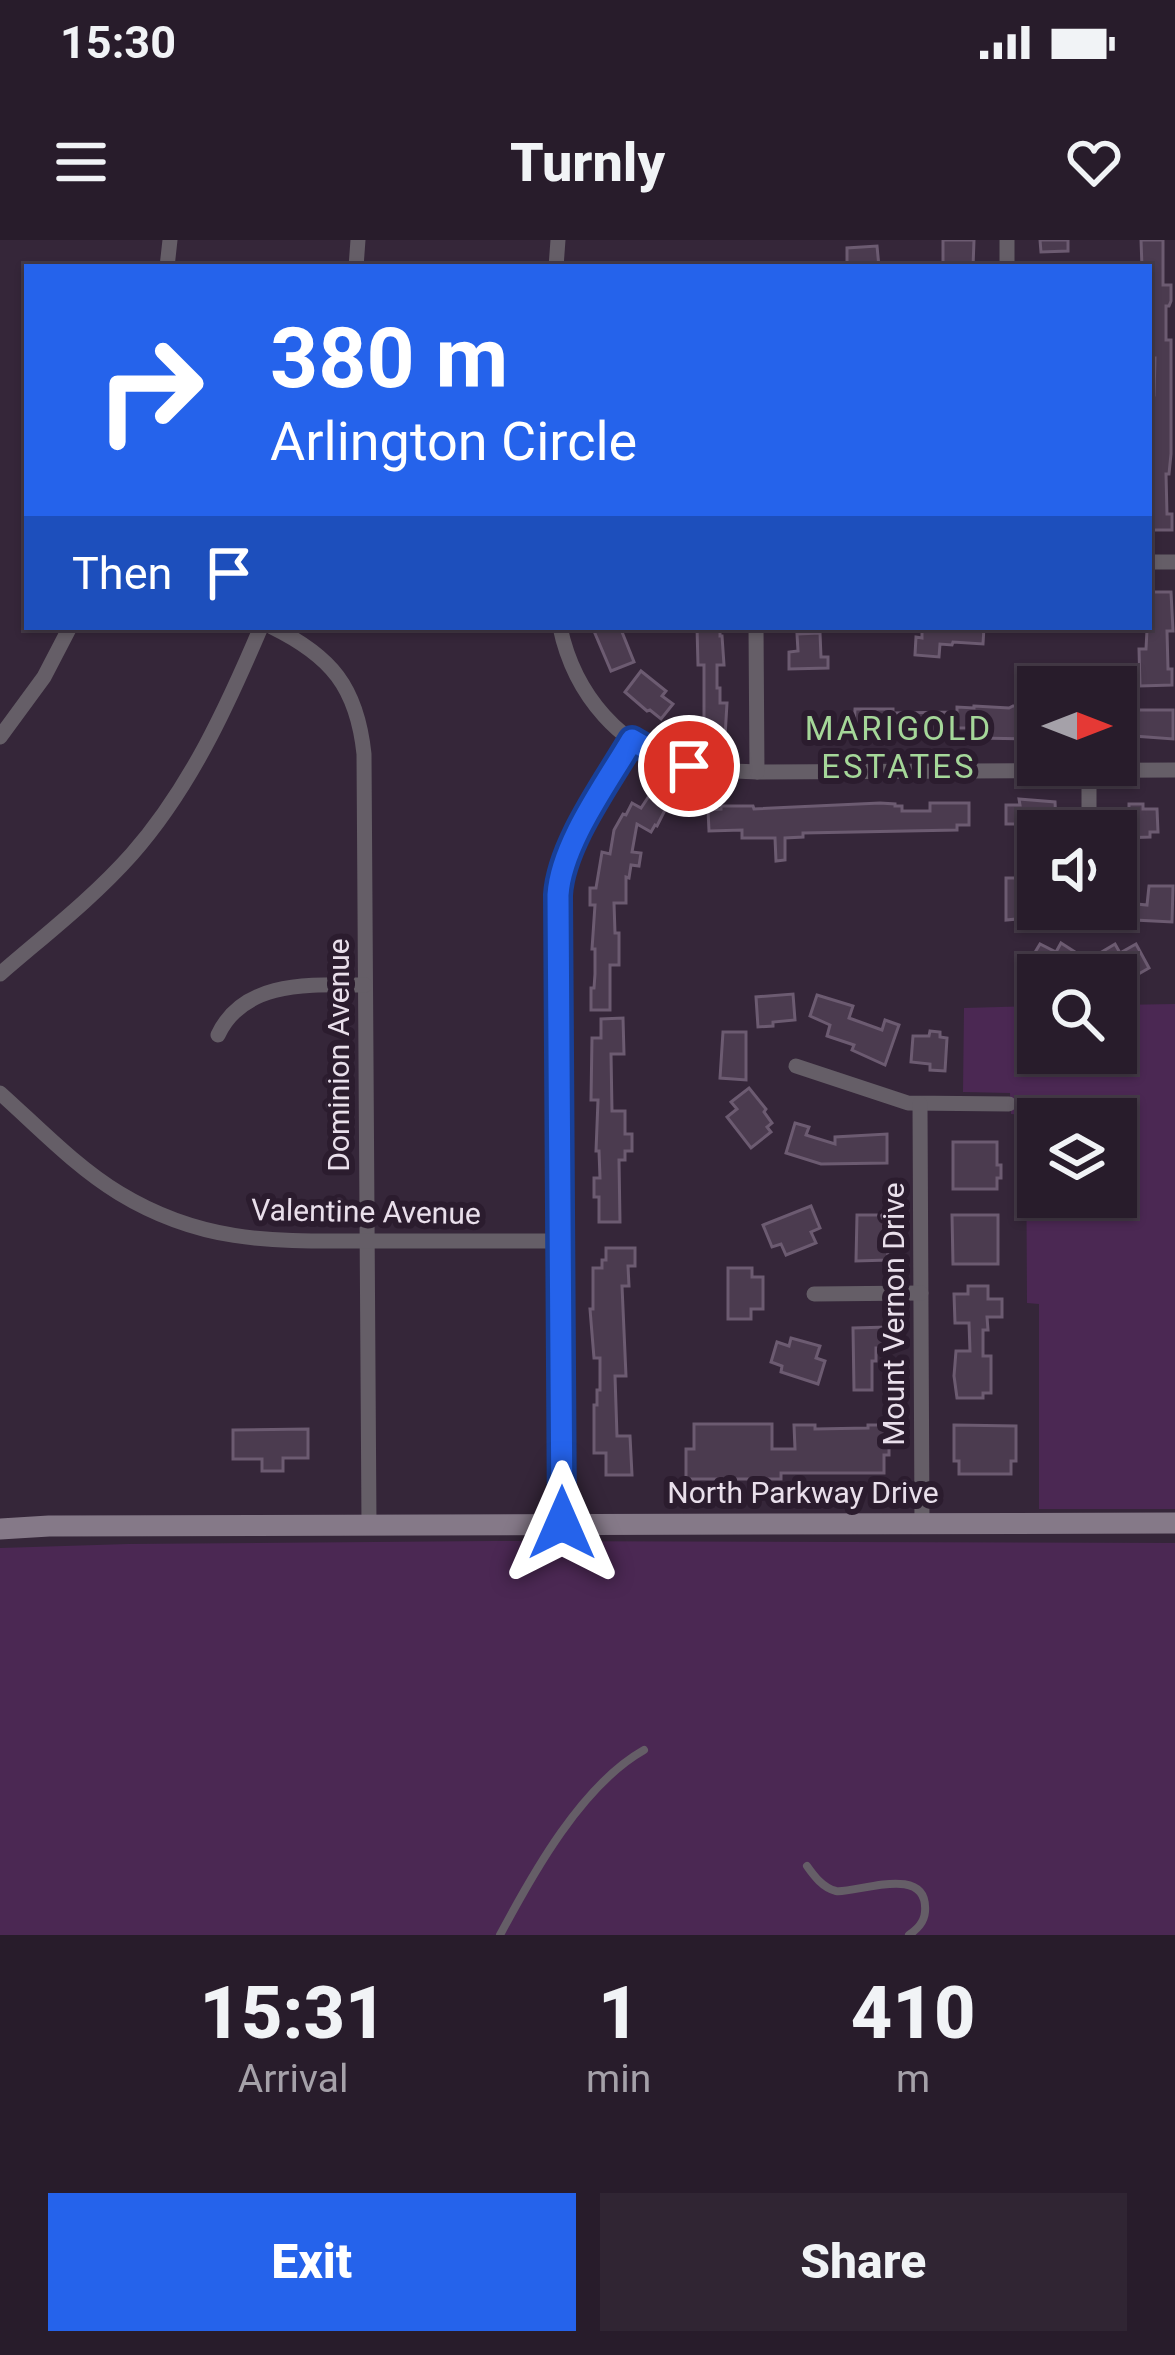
<!DOCTYPE html>
<html lang="en">
<head>
<meta charset="utf-8">
<style>
  :root { --surface:#281c2b; --page:#302533; --text:#f1f3f6; --muted:#a5a1a9; --line:#443a47; --accent:#2563eb }
  body { margin:0; font-family:Roboto,sans-serif; background:var(--page); color:var(--text); height:100vh; display:flex; flex-direction:column; font-size:45px; white-space:nowrap }
  * { box-sizing:border-box; margin:0 }
  p { font-size:39px; color:var(--muted) }
  .icon { flex:none; width:66px; height:66px; fill:none; stroke:currentColor; stroke-width:2; stroke-linecap:round; stroke-linejoin:round }
  .map { position:relative; height:1695px; overflow:hidden }
  .side { display:flex; flex-direction:column; background:var(--surface); flex:1 }
  .side>* { flex:none }
  .guide { position:absolute; left:24px; top:24px; width:1128px; height:366px; border-radius:0px; box-shadow:0 3px 9px #0004,0 0 0 3px var(--line); background:#2563eb; color:#fff; overflow:hidden }
  .needle { width:78px; rotate:90deg }
  .fabs { position:absolute; left:1017px; top:426px; display:grid; gap:24px }
  .fabs a { display:grid; place-items:center; width:120px; height:120px; border-radius:0px; background:var(--surface); box-shadow:0 3px 9px #0004,0 0 0 3px var(--line); font-size:60px }
  .pin { position:absolute; display:grid; place-items:center; width:102px; height:102px; color:#fff; margin:-51px; border:6px solid #fff; border-radius:50%; box-shadow:0 3px 12px #0007 }
  .me { position:absolute; width:132px; margin:-66px; rotate:0deg; stroke-linejoin:round; filter:drop-shadow(0 0 9px #0008) }
  .turn { display:flex; align-items:center; gap:42px; height:252px; padding:0 48px; font-size:54px }
  .turn .icon { width:156px; height:156px; stroke-width:2.5 }
  .turn b { display:block; font-size:84px; line-height:102px }
  .then { display:flex; align-items:center; height:114px; padding:0 48px; background:#0003; gap:24px; font-size:45px }
  .eta { display:flex; justify-content:space-evenly; align-items:center; height:204px; text-align:center }
  .eta b { font-size:72px; font-weight:800; line-height:84px }
  .action { display:flex; gap:24px; margin-top:auto; padding:24px 48px }
  .action a { flex:1; height:138px; border-radius:0px; background:var(--accent); color:#fff; font-size:48px; font-weight:800; line-height:138px; text-align:center }
  .action a+a { background:var(--page); color:var(--text) }
  .status { display:flex; justify-content:space-between; align-items:center; height:84px; padding:0 60px; background:var(--surface); direction:ltr }
  .status svg { height:33px; fill:currentColor }
  header { display:flex; justify-content:space-between; align-items:center; height:156px; padding:0 48px; background:var(--surface); font-size:54px; font-weight:800 }
  .map>svg:first-child { display:block }
  .green { fill:#4b2853; fill-rule:evenodd }
  .building { fill:#4b3b4f; stroke:#6c5b71; stroke-width:3 }
  .lines { fill:none; stroke-linecap:round; stroke-linejoin:round }
  .service { stroke:#655e67; stroke-width:8 }
  .minor { stroke:#655e67; stroke-width:15 }
  .secondary { stroke:#857988; stroke-width:21 }
  .route-casing { stroke:#184099; stroke-width:30 }
  .route { stroke:#2563eb; stroke-width:21 }
  .labels { text-anchor:middle; stroke-width:12; stroke-linejoin:round; paint-order:stroke }
  .street-label { font-size:30px; fill:#e9dfeb; stroke:#2b1c2e }
  .neighbourhood-label { font-size:33px; letter-spacing:3px; fill:#a5d799; stroke:#2b1c2e }
</style>
</head>
<body>
<div class="status"><b>15:30</b><svg viewBox="0 0 49 12"><path d="M0 12V9h3v3zM5 12V6h3v6zM10 12V3h3v9zM15 12V0h3v12zM26 1h20v11H26zM47 4h2v5h-2z"/></svg></div>
<header><svg class="icon" aria-label="menu" viewBox="0 0 24 24"><path d="M4 6h16M4 12h16M4 18h16"/></svg>Turnly<svg class="icon" aria-label="heart" viewBox="0 0 24 24"><path d="M12 20l-8-8c-3-5 5-10 8-4 3-6 11-1 8 4z"/></svg></header>
<div class="map">
<svg width="1175" height="1695" viewBox="0 0 1175 1695">
  <rect width="100%" height="100%" fill="#352639"/>
  <g class="green">
    <path d="M1175,764V1269H1039V1064L1027,1063L1026,875L1011,874L1010,853L963,852L964,768L1038,766V813H1116V765ZM1038,879H1116V957H1038Z"/>
    <polygon points="491,1301 1175,1303 1175,1695 0,1695 0,1308 128,1304"/>
  </g>
  <g class="building">
    <polygon points="943,0 974,0 973,27 943,27"/>
    <polygon points="1040,0 1068,0 1068,11 1041,12"/>
    <polygon points="1141,0 1163,0 1163,45 1171,45 1171,61 1169,66 1166,66 1166,100 1171,100 1171,214 1169,234 1166,234 1167,274 1172,274 1172,290 1149,290 1149,155 1154,155 1155,118 1149,118 1149,27 1142,27"/>
    <polygon points="877,6 879,27 855,27 855,24 847,24 847,8"/>
    <polygon points="1149,352 1171,352 1173,391 1167,391 1168,429 1172,429 1172,445 1140,446 1139,409 1146,409"/>
    <polygon points="604,387 620,387 634,422 611,431 594,391"/>
    <polygon points="697,387 720,387 720,396 722,396 724,425 717,425 717,448 720,448 720,463 727,463 725,497 704,497 704,425 698,425"/>
    <polygon points="922,387 984,387 983,404 953,402 952,405 940,404 939,417 915,415 916,397 922,398"/>
    <polygon points="820,393 821,417 828,417 828,428 789,429 789,412 798,411 797,394"/>
    <polygon points="641,431 666,451 662,456 673,464 661,479 650,470 647,471 625,452"/>
    <polygon points="974,466 1009,468 1013,466 1038,466 1038,483 1032,483 1032,499 978,498 979,488 946,488 946,499 930,499 915,495 893,496 893,500 876,500 876,491 864,491 864,487 854,487 855,469 893,469 893,473 957,472 957,467 974,468"/>
    <polygon points="1126,470 1173,470 1173,499 1134,496 1133,490 1126,490"/>
    <polygon points="653,550 670,560 657,586 655,585 651,592 637,584 632,612 641,613 639,626 631,625 629,638 626,637 626,663 614,663 615,693 619,693 619,725 610,725 610,770 591,770 591,748 594,748 595,734 595,709 592,709 595,665 590,665 590,648 596,648 602,612 610,614 614,590 623,574 626,575 632,563 641,568"/>
    <polygon points="1019,559 1055,562 1056,584 1006,584 1006,565 1020,565"/>
    <polygon points="880,563 895,564 895,566 902,566 902,571 930,571 930,563 969,563 969,585 957,585 957,590 803,593 803,597 785,598 785,620 776,621 775,598 742,598 742,590 709,591 708,570 721,569 721,566 753,566 754,569"/>
    <polygon points="1129,564 1143,564 1143,569 1157,569 1158,592 1150,592 1150,597 1122,598 1122,582 1126,582 1126,578 1129,578"/>
    <polygon points="1006,638 1028,638 1028,652 1035,652 1038,677 1006,680"/>
    <polygon points="1149,646 1173,646 1172,682 1135,680 1136,664 1147,665"/>
    <polygon points="1061,703 1075,712 1061,735 1046,735 1028,724 1040,704 1056,712"/>
    <polygon points="1115,704 1120,713 1136,704 1149,728 1116,747 1116,735 1109,735 1106,730 1102,731 1095,720 1102,716 1100,713"/>
    <polygon points="793,754 795,780 773,782 773,786 758,787 756,757"/>
    <polygon points="817,755 853,766 849,778 882,790 885,780 899,785 885,825 852,810 854,805 827,796 830,785 810,776"/>
    <polygon points="623,778 624,814 611,814 612,871 625,871 625,894 632,894 632,911 625,911 625,920 619,920 620,982 599,982 599,957 594,957 594,938 600,938 599,911 596,911 598,860 591,860 592,798 601,798 601,779"/>
    <polygon points="930,791 940,792 940,797 947,798 945,831 930,830 930,824 911,822 913,796 929,796"/>
    <polygon points="723,792 746,792 746,840 720,838"/>
    <polygon points="749,848 766,869 764,872 772,883 767,887 771,892 751,908 727,877 737,869 731,862"/>
    <polygon points="795,883 809,887 806,895 835,904 835,897 887,894 887,923 821,924 786,913"/>
    <polygon points="953,902 997,902 997,925 1001,925 1001,938 997,938 997,949 953,949"/>
    <polygon points="811,966 820,988 811,992 816,1003 786,1015 781,1004 772,1007 763,985"/>
    <polygon points="857,975 883,975 884,992 887,992 888,1020 856,1021"/>
    <polygon points="952,975 998,975 998,1024 953,1024"/>
    <polygon points="606,1008 635,1008 635,1026 628,1026 629,1046 622,1046 626,1136 615,1136 617,1196 630,1196 632,1235 606,1235 606,1213 594,1213 594,1165 597,1165 597,1150 600,1150 600,1118 594,1118 590,1069 593,1069 593,1028 602,1028 602,1020 606,1020"/>
    <polygon points="728,1028 752,1028 752,1037 763,1037 763,1069 751,1069 751,1079 728,1079"/>
    <polygon points="968,1046 988,1046 988,1059 1002,1059 1002,1077 987,1077 988,1090 983,1090 983,1116 991,1116 991,1153 983,1153 983,1158 957,1158 954,1136 956,1111 970,1111 969,1083 955,1083 954,1054 968,1054"/>
    <polygon points="888,1087 884,1108 876,1108 876,1121 872,1121 872,1150 854,1150 853,1088"/>
    <polygon points="791,1098 820,1106 816,1118 825,1121 818,1144 781,1132 782,1126 771,1122 777,1102 789,1106"/>
    <polygon points="694,1184 772,1184 772,1209 795,1209 794,1185 815,1185 815,1189 868,1188 868,1185 889,1185 889,1215 884,1215 884,1233 781,1233 781,1239 686,1239 686,1209 694,1209"/>
    <polygon points="954,1185 1016,1186 1016,1221 1011,1221 1011,1234 959,1234 959,1221 954,1221"/>
    <polygon points="308,1189 308,1218 283,1218 283,1231 262,1231 262,1219 233,1219 233,1190"/>
  </g>
  <g class="lines">
    <g class="service">
      <path d="M807,1626C814,1636 823,1648 836,1651C855,1654 929,1622 925,1672C924,1683 917,1689 909,1695"/>
      <path d="M500,1695C533,1633 582,1545 644,1510"/>
    </g>
    <g class="minor">
      <polyline points="1007,0 1007,27"/>
      <polyline points="167,27 170,0"/>
      <polyline points="356,27 358,0"/>
      <polyline points="556,27 558,0"/>
      <polyline points="1149,322 1175,322"/>
      <path d="M272,387C331,416 357,447 364,514L369,1284"/>
      <path d="M560,387C574,454 621,511 690,526C712,531 734,531 757,532L1175,530"/>
      <polyline points="756,387 757,532"/>
      <polyline points="0,497 44,437 70,387"/>
      <polyline points="1089,530 1089,591"/>
      <path d="M0,734C45,695 92,659 132,614C190,548 227,467 261,387"/>
      <path d="M218,795C244,739 313,745 365,745"/>
      <polyline points="796,826 908,863 1009,864"/>
      <path d="M0,853C38,887 76,927 119,953C206,1006 280,1001 377,1001C438,1001 499,1001 560,1001"/>
      <polyline points="920,864 922,1283"/>
      <polyline points="814,1054 921,1053"/>
      <polyline points="562,1283 559,641 570,606 632,500"/>
    </g>
    <polyline class="secondary" points="0,1289 49,1286 1175,1283"/>
  </g>
  <g class="lines">
    <defs>
      <path id="route" d="M562,1283L558,655C561,605 606,544 632,500L658,515L689,526"/>
    </defs>
    <use href="#route" class="route-casing"/>
    <use href="#route" class="route"/>
  </g>
  <g class="labels">
    <g class="street-label">
      <text transform="translate(339 815) rotate(-90)" y="10">Dominion Avenue</text>
      <text transform="translate(366 972) rotate(1)" y="10">Valentine Avenue</text>
      <text transform="translate(894 1074) rotate(-90)" y="10">Mount Vernon Drive</text>
      <text x="803" y="1263">North Parkway Drive</text>
    </g>
    <g class="neighbourhood-label">
      <text x="899" y="500">MARIGOLD<tspan x="899" dy="38">ESTATES</tspan></text>
    </g>
  </g>
</svg>
<div class="fabs">
<a><svg class="needle" viewBox="-14 -14 28 28"><path d="M0-13l5 13h-10z" fill="#e53935"/><path d="M0 13l5-13h-10z" fill="#a5a1a9"/></svg></a>
<a><svg class="icon" aria-label="sound" viewBox="0 0 24 24"><path d="M4 9h4l5-4v14l-5-4H4zM17 9q2 3 0 6"/></svg></a>
<a><svg class="icon" aria-label="search" viewBox="0 0 24 24"><circle cx="10" cy="10" r="6"/><path d="M15 15l6 6"/></svg></a>
<a><svg class="icon" aria-label="layers" viewBox="0 0 24 24"><path d="M12 4l9 5-9 5-9-5zM3 14l9 5 9-5"/></svg></a>
</div>
<div class="pin" style="left:689px;top:526px;background:#d93025"><svg class="icon" aria-label="arrive" viewBox="0 0 24 24"><path d="M6 21V4h12l-3 4 3 4H6"/></svg></div>
<svg class="me" style="left:562px;top:1283px" viewBox="-20 -20 40 40"><path d="M0-17L14 15 0 8-14 15z" fill="#2563eb" stroke="#fff" stroke-width="4"/></svg>
<div class="guide">
<div class="turn"><svg class="icon" aria-label="right" viewBox="0 0 24 24"><path d="M7 20v-9h11M14 6l5 5-5 5"/></svg><div><b>380 m</b>Arlington Circle</div></div>
<div class="then">Then<svg class="icon" aria-label="arrive" viewBox="0 0 24 24"><path d="M6 21V4h12l-3 4 3 4H6"/></svg></div>
</div>
</div>
<section class="side">
<div class="eta">
<div><b>15:31</b><p>Arrival</p></div>
<div><b>1</b><p>min</p></div>
<div><b>410</b><p>m</p></div>
</div>
<div class="action"><a>Exit</a><a>Share</a></div>
</section>
</body>
</html>
